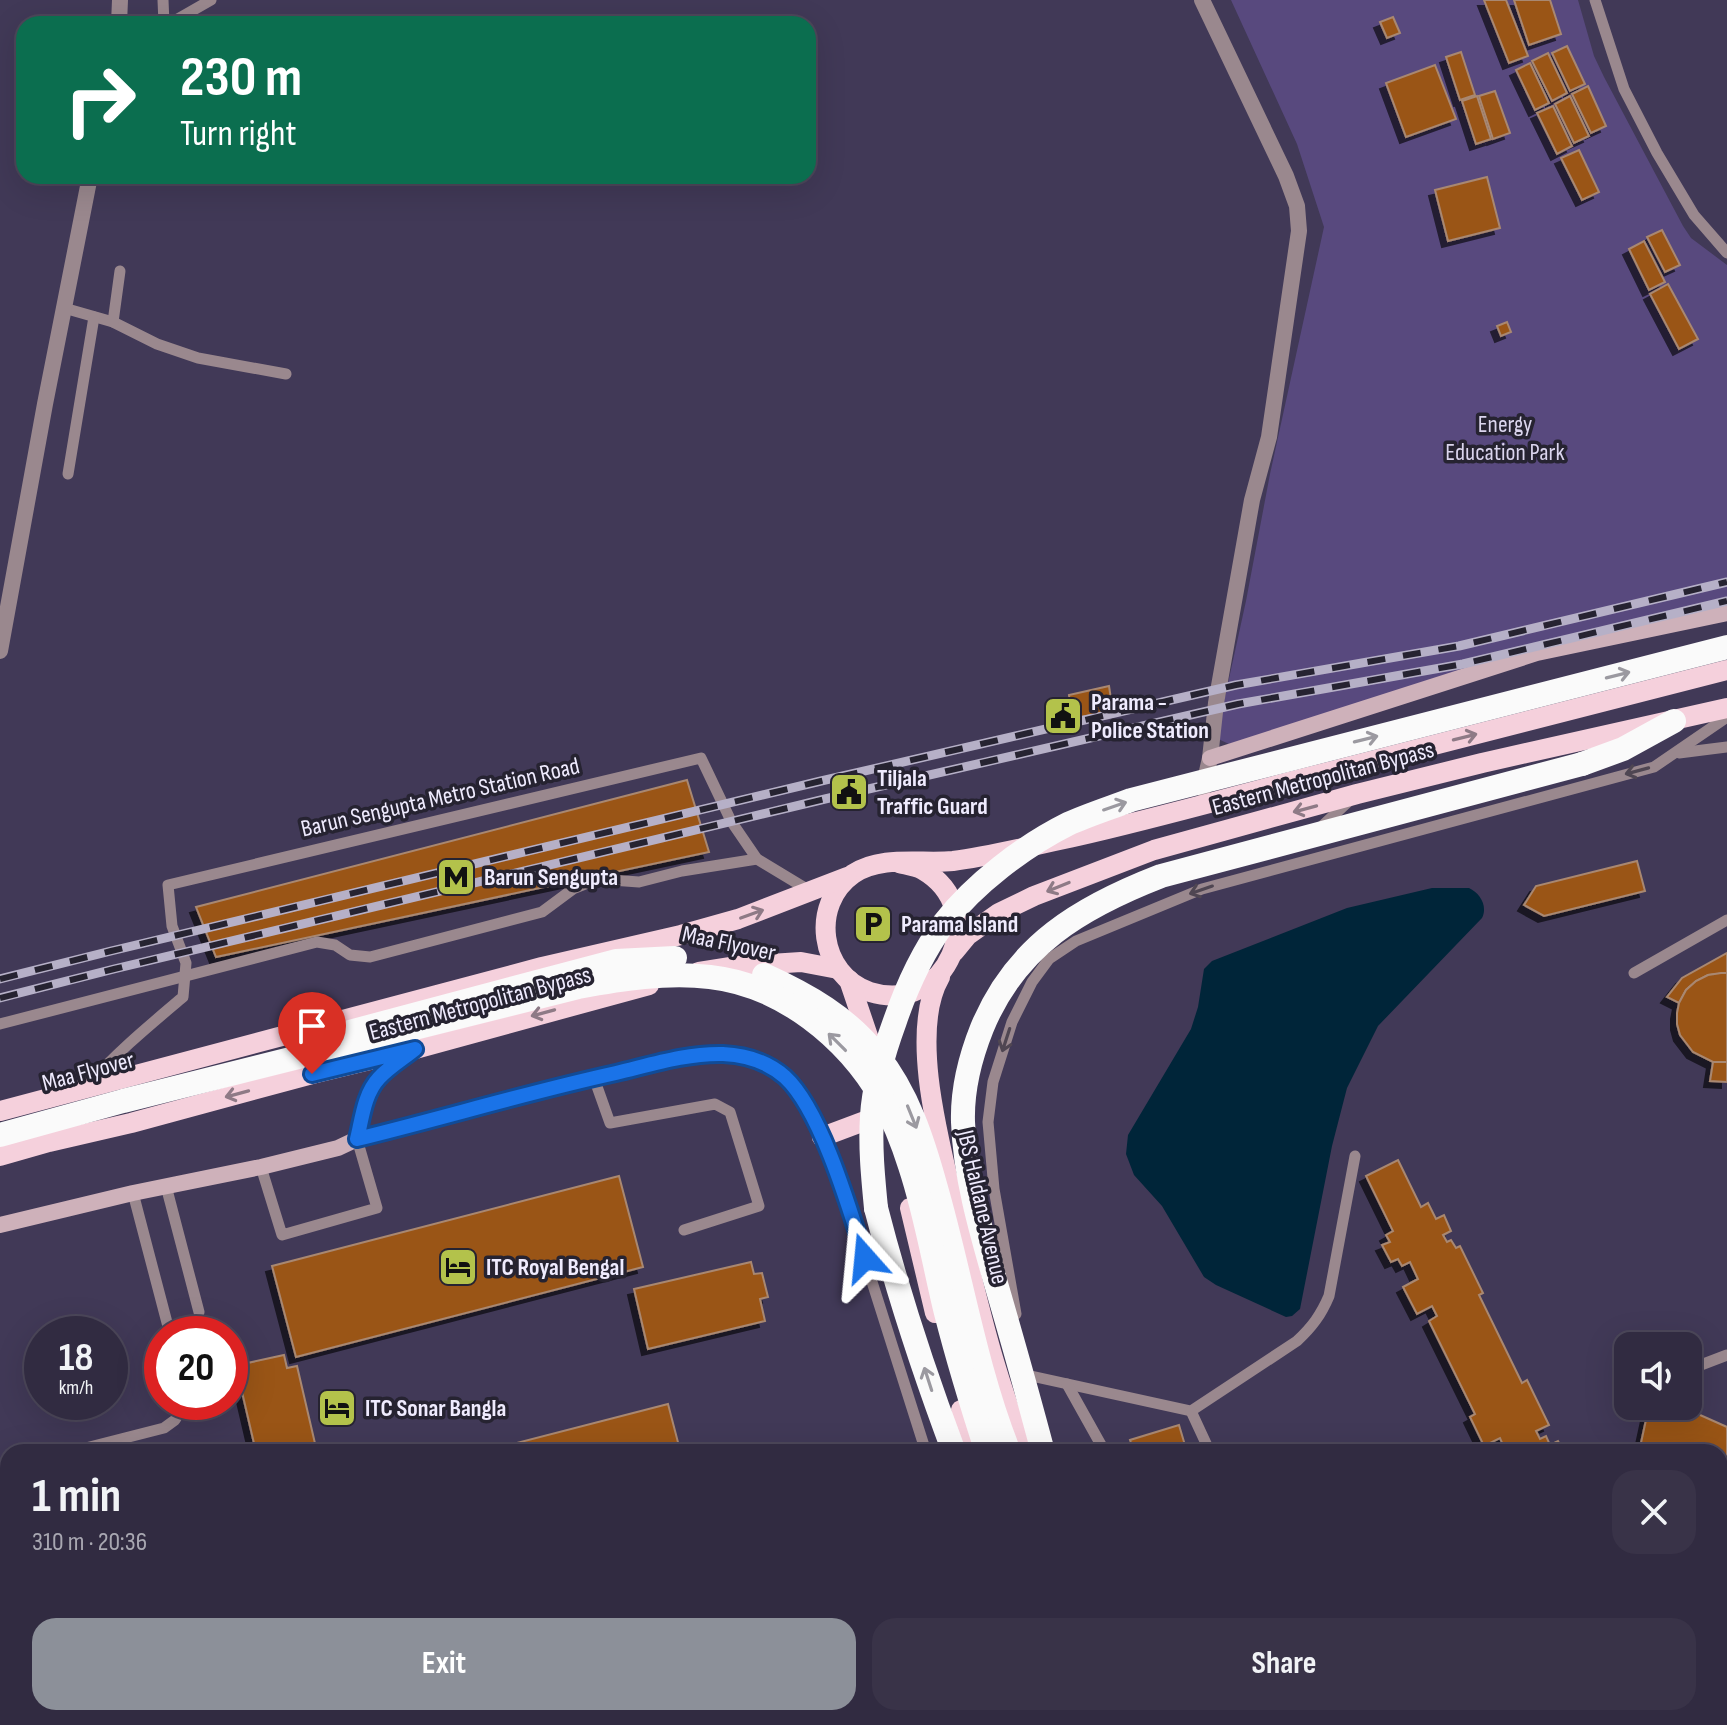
<!DOCTYPE html>
<html lang="en">
<head>
<meta charset="utf-8">
<style>
  :root { --surface:#312b41; --page:#393348; --text:#f1f3f6; --muted:#a8a7b1; --line:#4c475a; --accent:#8c9099 }
  body { margin:0; font-family:"Sofia Sans Condensed",sans-serif; background:var(--page); color:var(--text); height:100vh; display:flex; flex-direction:column; font-size:30px; white-space:nowrap }
  * { box-sizing:border-box; margin:0 }
  p { font-size:26px; color:var(--muted) }
  .icon { flex:none; width:44px; height:44px; fill:none; stroke:currentColor; stroke-width:2; stroke-linecap:round; stroke-linejoin:round }
  .map { position:relative; flex:1; overflow:hidden }
  .side { position:absolute; left:0px; top:1444px; width:1728px; height:282px; display:flex; flex-direction:column; background:var(--surface); border-radius:24px 24px 0 0; box-shadow:0 8px 32px #0002,0 0 0 2px var(--line) }
  .side>* { flex:none }
  .hud { position:absolute; left:16px; top:16px; width:800px; height:168px; border-radius:24px; box-shadow:0 8px 32px #0002,0 0 0 2px var(--line); background:#0b6e4f; color:#fff; overflow:hidden }
  .controls { position:absolute; left:1614px; top:1332px; display:grid; gap:16px }
  .controls a { display:grid; place-items:center; width:88px; height:88px; border-radius:16px; background:var(--surface); box-shadow:0 8px 32px #0002,0 0 0 2px var(--line); font-size:40px }
  .speed { position:absolute; left:24px; top:1316px; display:flex; gap:16px; font-size:40px; font-weight:700; text-align:center }
  .speed>* { display:grid; place-content:center; width:104px; height:104px; border-radius:50%; background:var(--surface); box-shadow:0 8px 32px #0002,0 0 0 2px var(--line); line-height:1 }
  .speed small { font-size:20px; font-weight:400 }
  .speed .limit { border:12px solid #d22; background:#fff; color:#111 }
  .pin { position:absolute; display:grid; place-items:center; width:68px; height:68px; color:#fff; margin:-82px -34px; border-radius:50% 50% 50% 0; rotate:-45deg; box-shadow:0 0 8px #0007 }
  .pin .icon { rotate:45deg }
  .me { position:absolute; width:88px; margin:-44px; rotate:342deg; stroke-linejoin:round; filter:drop-shadow(0 0 6px #0008) }
  .turn { display:flex; align-items:center; gap:28px; height:168px; padding:0 32px; font-size:36px }
  .turn .icon { width:104px; height:104px; stroke-width:2.5 }
  .turn b { display:block; font-size:56px; line-height:68px }
  .round { display:grid; place-items:center; flex:none; width:84px; height:84px; border-radius:24px; background:var(--page) }
  .head { display:flex; align-items:center; justify-content:space-between; height:136px; padding:0 32px }
  h1 { font-size:48px; font-weight:700; line-height:60px }
  .primary-button { display:flex; gap:16px; margin-top:auto; padding:16px 32px }
  .primary-button a { flex:1; height:92px; border-radius:24px; background:var(--accent); color:#fff; font-size:32px; font-weight:700; line-height:92px; text-align:center }
  .primary-button a+a { background:var(--page); color:var(--text) }
  .map>svg:first-child { display:block }
  .green { fill:#58497e }
  .water { fill:#002539 }
  .building { fill:#9a5519; stroke:#a98871; stroke-width:2; filter:url(#shadow) }
  .lines { fill:none; stroke-linecap:round; stroke-linejoin:round }
  .lane { stroke:#9a888e; stroke-width:11 }
  .street { stroke:#9a888e; stroke-width:16 }
  .secondary { stroke:#ceb1ba; stroke-width:16 }
  .primary { stroke:#f5d0dc; stroke-width:20 }
  .highway { stroke:#fafafa; stroke-width:24 }
  .rail-casing { stroke:#b6b0c7; stroke-width:9 }
  .rail { stroke:#262331; stroke-width:6; stroke-dasharray:18; stroke-linecap:butt }
  .highway-bridge { stroke:#fafafa; stroke-width:24 }
  .oneway { stroke:#9b99a0 }
  .oneway2 { stroke:#8e7a86 }
  .oneway3 { stroke:#4f4652 }
  .route-casing { stroke:#114b97; stroke-width:20 }
  .route { stroke:#1a73e8; stroke-width:14 }
  .labels { text-anchor:middle; stroke-width:7; stroke-linejoin:round; paint-order:stroke }
  .park-label { font-size:24px; fill:#dbd5ee; stroke:#262331 }
  .poi-label { font-size:24px; font-weight:bold; fill:#efebfe; stroke:#262331; text-anchor:start }
  .street-label { font-size:24px; fill:#efebfe; stroke:#262331 }
</style>
</head>
<body>
<div class="map">
<svg width="1727" height="1725" viewBox="0 0 1727 1725">
  <defs>
    <filter id="shadow"><feDropShadow dx="-6" dy="6" stdDeviation="0" flood-color="#0009"/></filter>
  </defs>
  <rect width="100%" height="100%" fill="#413957"/>
  <polygon class="green" points="1231,0 1578,0 1594,56 1604,77 1683,226 1691,238 1727,265 1727,613 1449,683 1229,744 1216,738 1246,601 1270,474 1324,227 1297,144"/>
  <path class="water" d="M1432,888H1469C1480,893 1488,906 1482,918L1378,1026L1347,1088L1332,1146L1300,1309L1292,1316L1286,1317L1216,1285L1204,1277L1162,1206L1134,1175L1126,1154L1128,1135L1191,1029L1198,1007L1204,969L1212,961L1347,908Z"/>
  <g class="building">
    <polygon points="1484,0 1506,0 1528,56 1509,63"/>
    <polygon points="1514,0 1550,0 1561,34 1529,45"/>
    <polygon points="1393,17 1400,33 1387,38 1380,22"/>
    <polygon points="1567,46 1585,84 1570,91 1552,53"/>
    <polygon points="1461,52 1475,95 1460,100 1446,57"/>
    <polygon points="1548,53 1567,93 1552,101 1532,61"/>
    <polygon points="1530,63 1549,103 1535,110 1516,70"/>
    <polygon points="1435,65 1456,119 1406,137 1386,83"/>
    <polygon points="1588,86 1606,126 1591,133 1572,94"/>
    <polygon points="1495,91 1510,133 1493,139 1479,96"/>
    <polygon points="1477,96 1491,139 1476,144 1462,101"/>
    <polygon points="1570,96 1589,136 1574,143 1555,104"/>
    <polygon points="1553,106 1572,146 1557,154 1537,113"/>
    <polygon points="1579,150 1599,192 1582,200 1561,158"/>
    <polygon points="1487,177 1500,228 1448,241 1435,190"/>
    <polygon points="1662,230 1680,265 1665,272 1647,237"/>
    <polygon points="1644,241 1665,282 1649,290 1629,249"/>
    <polygon points="1668,284 1698,339 1679,349 1650,294"/>
    <polygon points="1507,322 1511,332 1501,336 1497,326"/>
    <polygon points="1109,686 1113,712 1072,718 1069,695"/>
    <polygon points="687,780 709,852 216,957 196,907"/>
    <polygon points="1637,861 1645,891 1544,916 1524,905 1536,886"/>
    <polygon points="1727,953 1727,973 1708,975 1696,981 1686,990 1679,1003 1667,997 1682,978"/>
    <polygon points="1721,973 1727,973 1727,1062 1713,1062 1693,1052 1680,1035 1677,1024 1677,1013 1679,1003 1686,990 1696,981 1708,975"/>
    <polygon points="1713,1062 1727,1062 1727,1082 1710,1081"/>
    <polygon points="1398,1160 1421,1207 1428,1203 1436,1219 1444,1215 1451,1231 1443,1235 1447,1242 1451,1240 1456,1248 1460,1246 1483,1293 1479,1295 1522,1383 1527,1380 1549,1425 1536,1431 1540,1439 1546,1436 1550,1445 1558,1441 1564,1452 1506,1452 1500,1438 1484,1446 1470,1417 1475,1414 1429,1321 1437,1316 1432,1306 1417,1314 1403,1287 1418,1279 1410,1262 1402,1266 1398,1259 1391,1262 1382,1245 1390,1242 1386,1235 1393,1231 1366,1176"/>
    <polygon points="619,1176 643,1267 296,1357 272,1266"/>
    <polygon points="751,1262 754,1274 762,1273 768,1297 760,1299 765,1321 648,1349 634,1289"/>
    <polygon points="284,1355 287,1368 297,1366 317,1452 256,1452 239,1379 247,1378 243,1364"/>
    <polygon points="668,1404 680,1450 673,1452 482,1452"/>
    <polygon points="1649,1406 1680,1406 1727,1427 1727,1488 1720,1488 1720,1452 1639,1452"/>
    <polygon points="1179,1425 1187,1452 1134,1452 1130,1440"/>
    <polygon points="1727,1659 1727,1700 1720,1687 1720,1663"/>
    <polygon points="650,1718 739,1718 742,1725 632,1725"/>
    <polygon points="760,1718 895,1718 877,1725 762,1725"/>
  </g>
  <g class="lines">
    <g class="lane">
      <polyline points="163,0 164,24"/>
      <polyline points="1595,0 1624,89 1657,153 1694,215 1727,253"/>
      <polyline points="169,24 211,0"/>
      <polyline points="64,308 113,322 157,344 198,358 286,374"/>
      <polyline points="113,322 120,271"/>
      <polyline points="68,474 94,317"/>
      <polyline points="1679,753 1727,747"/>
      <polyline points="1321,827 1349,801"/>
      <polyline points="1634,973 1727,920"/>
      <polyline points="0,1024 317,942 335,945 350,955 370,957 542,912 573,889 598,879 639,882 682,871 757,859"/>
      <polyline points="594,1078 610,1123 715,1104 730,1112 759,1206 684,1230"/>
      <path d="M88,1085C117,1052 150,1025 183,997L186,963L172,926L168,885L701,758L731,821L757,859L810,891"/>
      <polyline points="261,1167 282,1235 377,1208 357,1139 594,1078 679,1058 722,1054 743,1056 766,1064 784,1076 799,1093 822,1137 847,1203 926,1452"/>
      <polyline points="166,1186 199,1312"/>
      <polyline points="133,1193 170,1334"/>
      <polyline points="1016,1314 994,1189 988,1122 993,1082 1012,1022 1032,982 1049,959 1076,941 1202,889 1654,767 1727,717"/>
      <polyline points="1693,1368 1727,1355"/>
      <path d="M1022,1374L1191,1411L1297,1341C1312,1327 1321,1315 1329,1296L1355,1156"/>
      <polyline points="1067,1384 1105,1452"/>
      <polyline points="1191,1411 1210,1452"/>
      <polyline points="70,1452 164,1428 175,1420 186,1402"/>
      <polyline points="0,1470 8,1468"/>
      <polyline points="311,1718 313,1725"/>
      <polyline points="1280,1718 1283,1725"/>
      <polyline points="1340,1718 1344,1725"/>
      <polyline points="1461,1718 1465,1725"/>
      <polyline points="1515,1718 1518,1725"/>
      <polyline points="1574,1718 1577,1725"/>
      <polyline points="1628,1718 1631,1725"/>
      <polyline points="1672,1718 1676,1725"/>
      <polyline points="1237,1724 1250,1718"/>
      <polyline points="919,1725 929,1721"/>
      <polyline points="1353,1725 1367,1718"/>
    </g>
    <g class="street">
      <polyline points="1202,0 1286,176 1297,206 1299,231 1269,437 1252,500 1216,703 1210,758 1203,789"/>
      <polyline points="119,24 120,0"/>
      <polyline points="0,651 45,404 90,176"/>
      <polyline points="356,1725 375,1718"/>
      <polyline points="403,1725 421,1718"/>
    </g>
    <g class="secondary">
      <polyline points="1210,758 1537,653 1727,613"/>
      <path d="M0,1225L133,1193L261,1167L338,1148L357,1139C361,1119 364,1095 379,1078C388,1068 403,1059 414,1050"/>
    </g>
    <g class="primary">
      <path d="M899,863C907,865 916,866 923,870C992,910 947,1016 870,992C819,975 810,904 853,874C881,855 921,864 953,861C993,856 1039,844 1078,836C1153,819 1227,798 1301,779C1443,742 1585,706 1727,670"/>
      <polyline points="954,952 968,935 999,913 1034,896 1154,850 1357,794 1482,763 1727,708"/>
      <polyline points="699,972 737,966 801,962 838,969"/>
      <path d="M940,977C907,1034 943,1155 957,1217C970,1268 981,1320 997,1371C1005,1398 1015,1425 1024,1452"/>
      <polyline points="849,980 871,1045"/>
      <polyline points="0,1111 542,967 681,935 738,919 847,877"/>
      <polyline points="822,1137 886,1113"/>
      <polyline points="0,1156 49,1142 131,1123 312,1074 415,1049 649,985"/>
      <polyline points="910,1208 935,1313"/>
      <polyline points="961,1410 974,1452"/>
      <polyline points="1187,1718 1192,1725"/>
    </g>
    <g class="highway">
      <polyline points="1582,764 1623,749 1674,721"/>
      <polyline points="327,1038 616,961 675,958"/>
      <path d="M876,1208C897,1290 924,1372 954,1452"/>
      <polyline points="1102,1718 1108,1725"/>
      <polyline points="1139,1718 1145,1725"/>
      <polyline points="1171,1718 1177,1725"/>
    </g>
    <defs>
      <g id="rail">
        <polyline points="0,979 111,951 821,781 1236,685 1459,646 1727,582"/>
        <polyline points="0,998 114,969 825,799 1238,704 1463,664 1727,601"/>
      </g>
    </defs>
    <use href="#rail" class="rail-casing"/>
    <use href="#rail" class="rail"/>
    <g class="highway-bridge">
      <path d="M764,975C808,995 847,1017 877,1055C908,1093 923,1141 936,1188C961,1275 975,1367 1009,1452"/>
      <path d="M0,1135L123,1101L578,987C622,979 666,972 710,977C782,985 847,1038 882,1099C893,1119 903,1144 910,1166C926,1214 934,1264 946,1313C958,1360 972,1406 987,1452"/>
      <path d="M876,1208C873,1177 870,1147 872,1116C874,1084 884,1051 895,1021C907,986 922,953 944,923C974,884 1024,846 1068,824C1088,815 1110,808 1131,800L1727,647"/>
      <path d="M1043,1452C1029,1399 1014,1346 999,1294C983,1238 965,1180 963,1122C962,1089 970,1058 982,1028C1016,945 1081,907 1161,876L1582,764"/>
    </g>
  </g>
  <defs><path id="oneway-shaft" d="M-6 0H5M1.5-3L5.5 0L1.5 3" fill="none" stroke-width="1.6" stroke-linecap="round" stroke-linejoin="round" transform="scale(2)"/></defs>
  <g class="oneway">
    <use href="#oneway-shaft" transform="translate(1618 675) rotate(-14)"/>
    <use href="#oneway-shaft" transform="translate(1366 739) rotate(-14)"/>
    <use href="#oneway-shaft" transform="translate(1115 806) rotate(-19)"/>
    <use href="#oneway-shaft" transform="translate(837 1042) rotate(-135)"/>
    <use href="#oneway-shaft" transform="translate(912 1117) rotate(68)"/>
    <use href="#oneway-shaft" transform="translate(928 1379) rotate(-108)"/>
  </g>
  <g class="oneway2">
    <use href="#oneway-shaft" transform="translate(1465 737) rotate(-14)"/>
    <use href="#oneway-shaft" transform="translate(1305 809) rotate(165)"/>
    <use href="#oneway-shaft" transform="translate(1058 887) rotate(158)"/>
    <use href="#oneway-shaft" transform="translate(752 914) rotate(-20)"/>
    <use href="#oneway-shaft" transform="translate(543 1013) rotate(165)"/>
    <use href="#oneway-shaft" transform="translate(237 1094) rotate(165)"/>
  </g>
  <g class="oneway3">
    <use href="#oneway-shaft" transform="translate(1637 771) rotate(165)"/>
    <use href="#oneway-shaft" transform="translate(1201 890) rotate(161)"/>
    <use href="#oneway-shaft" transform="translate(1006 1040) rotate(108)"/>
  </g>
  <g class="lines">
    <defs>
      <path id="route" d="M312,1074L415,1049C404,1058 389,1067 379,1078C364,1094 362,1119 357,1139C443,1118 529,1092 616,1073C650,1065 687,1053 723,1054C745,1055 768,1062 785,1077C821,1110 850,1210 865,1258"/>
    </defs>
    <use href="#route" class="route-casing"/>
    <use href="#route" class="route"/>
  </g>
  <defs>
    <symbol id="civic-square" viewBox="-11 -11 22 22"><rect x="-9" y="-9" width="18" height="18" rx="4" fill="#b3c24b" stroke="#262331"/><path d="M-.6-6.5H3V-4.5H.6V-3L4-1V1h2V6H-6V1h2V-1L-.6-3ZM-1.2 2.5V6h2.4V2.5Z" fill="#111"/></symbol>
    <symbol id="metro-square" viewBox="-11 -11 22 22"><rect x="-9" y="-9" width="18" height="18" rx="4" fill="#b3c24b" stroke="#262331"/><path d="M-5.5 5V-5H-3L0 0L3-5H5.5V5H3V-.5L0 4L-3-.5V5Z" fill="#111"/></symbol>
    <symbol id="parking-square" viewBox="-11 -11 22 22"><rect x="-9" y="-9" width="18" height="18" rx="4" fill="#b3c24b" stroke="#262331"/><path d="M-3.5-5.5H1a3.5 3.5 0 0 1 0 7H-1V5.5H-3.5ZM-1-3.4V-.6H.8a1.4 1.4 0 0 0 0-2.8Z" fill="#111"/></symbol>
    <symbol id="hotel-square" viewBox="-11 -11 22 22"><rect x="-9" y="-9" width="18" height="18" rx="4" fill="#b3c24b" stroke="#262331"/><path d="M-6-4.5h1.5V1H6V5H4.5V3h-9V5H-6ZM-4 0a1.8 1.8 0 1 1 3.6 0ZM.5 0V-2.5h3Q6-2.5 6 0Z" fill="#111"/></symbol>
  </defs>
  <g fill-rule="evenodd">
    <use href="#civic-square" x="1041" y="694" width="44" height="44"/>
    <use href="#civic-square" x="827" y="770" width="44" height="44"/>
    <use href="#metro-square" x="434" y="855" width="44" height="44"/>
    <use href="#parking-square" x="851" y="902" width="44" height="44"/>
    <use href="#hotel-square" x="436" y="1245" width="44" height="44"/>
    <use href="#hotel-square" x="315" y="1386" width="44" height="44"/>
  </g>
  <g class="labels">
    <g class="park-label">
      <text x="1505" y="432">Energy<tspan x="1505" dy="28">Education Park</tspan></text>
    </g>
    <g class="poi-label">
      <text x="1091" y="710">Parama -<tspan x="1091" dy="28">Police Station</tspan></text>
      <text x="877" y="786">Tiljala<tspan x="877" dy="28">Traffic Guard</tspan></text>
      <text x="484" y="885">Barun Sengupta</text>
      <text x="901" y="932">Parama Island</text>
      <text x="486" y="1275">ITC Royal Bengal</text>
      <text x="365" y="1416">ITC Sonar Bangla</text>
    </g>
    <g class="street-label">
      <text transform="translate(1323 778) rotate(-15)" y="8">Eastern Metropolitan Bypass</text>
      <text transform="translate(440 797) rotate(-13)" y="8">Barun Sengupta Metro Station Road</text>
      <text transform="translate(729 943) rotate(12)" y="8">Maa Flyover</text>
      <text transform="translate(480 1003) rotate(-15)" y="8">Eastern Metropolitan Bypass</text>
      <text transform="translate(88 1071) rotate(-15)" y="8">Maa Flyover</text>
      <text transform="translate(983 1207) rotate(77)" y="8">JBS Haldane Avenue</text>
    </g>
  </g>
</svg>
<div class="controls">
<a><svg class="icon" aria-label="sound" viewBox="0 0 24 24"><path d="M4 9h4l5-4v14l-5-4H4zM17 9q2 3 0 6"/></svg></a>
</div>
<div class="speed"><div>18<small>km/h</small></div><div class="limit">20</div></div>
<div class="pin" style="left:312px;top:1074px;background:#d93025"><svg class="icon" aria-label="arrive" viewBox="0 0 24 24"><path d="M6 21V4h12l-3 4 3 4H6"/></svg></div>
<svg class="me" style="left:865px;top:1258px" viewBox="-20 -20 40 40"><path d="M0-17L14 15 0 8-14 15z" fill="#1a73e8" stroke="#fff" stroke-width="4"/></svg>
<div class="hud">
<div class="turn"><svg class="icon" aria-label="right" viewBox="0 0 24 24"><path d="M7 20v-9h11M14 6l5 5-5 5"/></svg><div><b>230 m</b>Turn right</div></div>
</div>
<section class="side">
<div class="head"><div><h1>1 min</h1><p>310 m · 20:36</p></div><a class="round"><svg class="icon" aria-label="close" viewBox="0 0 24 24"><path d="M6 6l12 12M18 6L6 18"/></svg></a></div>
<div class="primary-button"><a>Exit</a><a>Share</a></div>
</section>
</div>
</body>
</html>
